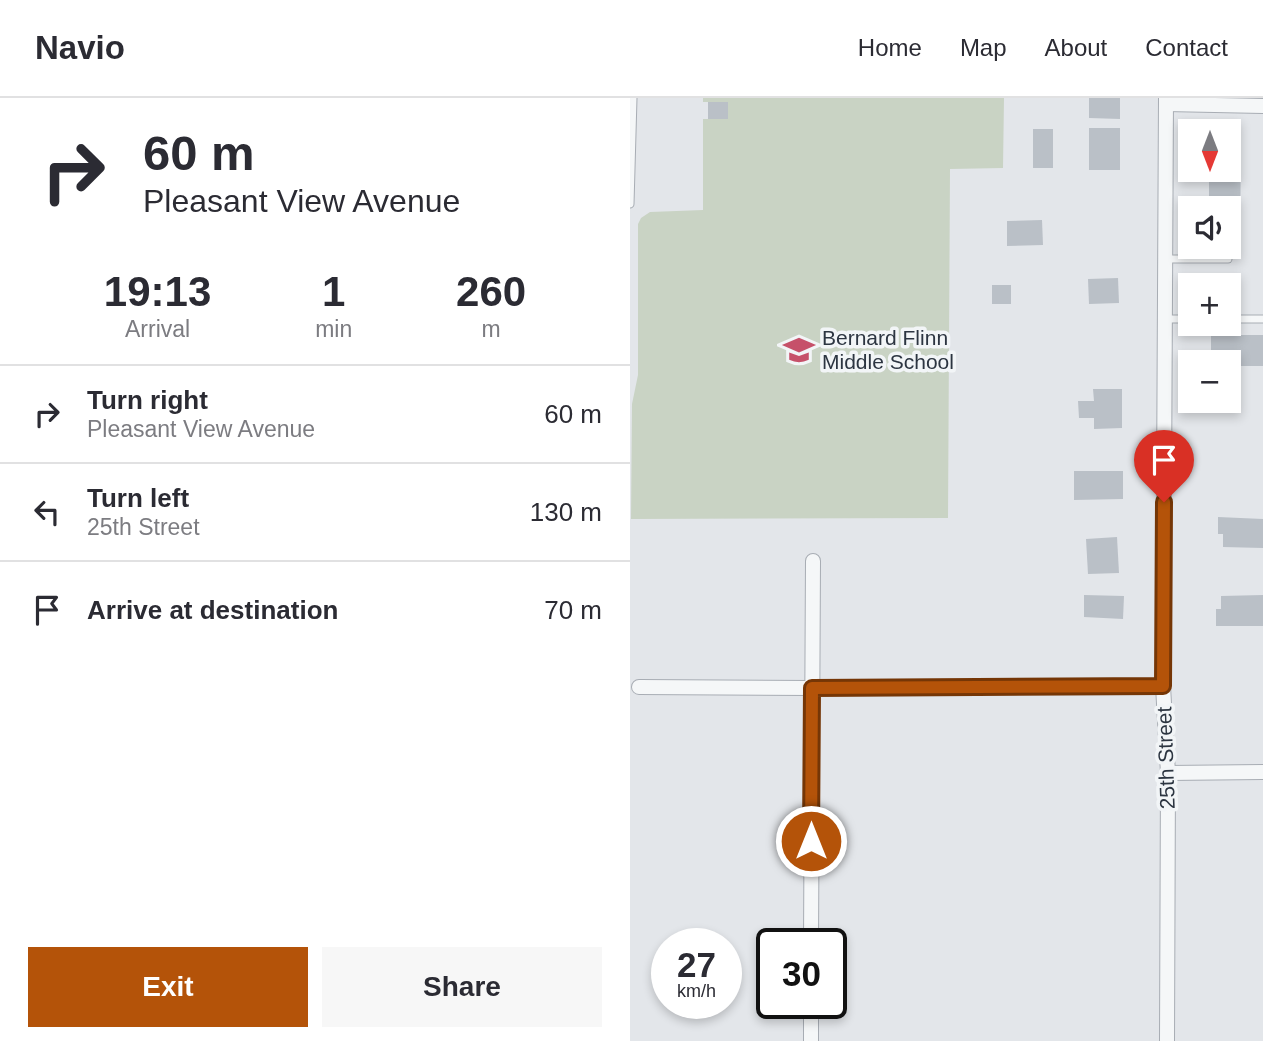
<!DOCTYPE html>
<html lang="en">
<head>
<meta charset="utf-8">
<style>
  :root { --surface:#fff; --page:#f7f7f7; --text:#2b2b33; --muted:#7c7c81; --line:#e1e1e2; --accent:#b45309 }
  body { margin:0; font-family:Helvetica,sans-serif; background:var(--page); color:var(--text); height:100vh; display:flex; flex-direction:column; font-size:26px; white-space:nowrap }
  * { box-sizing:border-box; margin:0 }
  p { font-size:23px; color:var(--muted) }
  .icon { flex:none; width:38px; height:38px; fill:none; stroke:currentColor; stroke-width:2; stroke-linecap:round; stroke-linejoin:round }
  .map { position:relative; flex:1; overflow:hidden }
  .side { display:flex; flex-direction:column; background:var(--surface); width:630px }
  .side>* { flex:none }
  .hud { background:#fff; color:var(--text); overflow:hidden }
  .needle { width:46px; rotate:180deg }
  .fabs { position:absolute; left:548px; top:21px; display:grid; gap:14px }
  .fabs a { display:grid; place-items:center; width:63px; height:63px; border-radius:0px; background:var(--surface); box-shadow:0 4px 10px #0003; font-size:35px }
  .speed { position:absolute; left:21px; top:830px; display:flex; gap:14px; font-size:35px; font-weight:700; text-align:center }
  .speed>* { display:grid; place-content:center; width:91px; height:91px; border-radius:50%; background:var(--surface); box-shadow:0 4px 10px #0003; line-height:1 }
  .speed small { font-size:18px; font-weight:400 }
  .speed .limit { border:4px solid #111; border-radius:10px; background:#fff; color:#111 }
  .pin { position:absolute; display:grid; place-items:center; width:60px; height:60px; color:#fff; margin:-72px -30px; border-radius:50% 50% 50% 0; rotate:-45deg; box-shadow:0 0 7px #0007 }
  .pin .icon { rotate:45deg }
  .me { position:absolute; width:77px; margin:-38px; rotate:0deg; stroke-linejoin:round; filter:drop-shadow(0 0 5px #0008) }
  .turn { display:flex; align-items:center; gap:24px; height:147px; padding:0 28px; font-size:32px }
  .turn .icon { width:91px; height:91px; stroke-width:2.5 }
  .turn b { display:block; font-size:49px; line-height:60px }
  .eta { display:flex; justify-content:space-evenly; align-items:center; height:119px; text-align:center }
  .eta b { font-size:42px; font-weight:600; line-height:49px }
  .button { display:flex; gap:14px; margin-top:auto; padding:14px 28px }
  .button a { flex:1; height:80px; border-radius:0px; background:var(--accent); color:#fff; font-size:28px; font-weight:600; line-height:80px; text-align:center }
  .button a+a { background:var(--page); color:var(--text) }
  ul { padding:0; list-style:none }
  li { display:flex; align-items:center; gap:21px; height:98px; padding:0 28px; border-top:2px solid var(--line) }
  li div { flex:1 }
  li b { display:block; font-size:26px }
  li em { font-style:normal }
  header { display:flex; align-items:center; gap:42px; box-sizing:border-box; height:98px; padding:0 35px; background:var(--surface); border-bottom:2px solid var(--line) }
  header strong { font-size:33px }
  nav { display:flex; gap:38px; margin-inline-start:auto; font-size:24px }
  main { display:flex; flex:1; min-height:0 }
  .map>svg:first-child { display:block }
  .green { fill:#c9d3c4 }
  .building { fill:#bac0c7 }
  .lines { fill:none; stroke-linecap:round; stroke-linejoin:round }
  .service-casing { stroke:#a8adb4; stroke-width:9 }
  .minor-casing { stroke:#a8adb4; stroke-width:16 }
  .service { stroke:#f5f7f8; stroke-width:7 }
  .minor { stroke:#f5f7f8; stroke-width:14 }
  .route-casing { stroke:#753606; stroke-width:18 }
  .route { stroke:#b45309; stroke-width:12 }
  .labels { text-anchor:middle; stroke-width:7; stroke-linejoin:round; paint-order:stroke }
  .poi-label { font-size:21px; fill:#2c3541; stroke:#f2f5f7; text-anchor:start }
  .street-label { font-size:21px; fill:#2c3541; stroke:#f2f5f7 }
</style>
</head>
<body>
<header>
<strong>Navio</strong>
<nav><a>Home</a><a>Map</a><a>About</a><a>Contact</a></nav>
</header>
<main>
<section class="side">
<div class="hud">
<div class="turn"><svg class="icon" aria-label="right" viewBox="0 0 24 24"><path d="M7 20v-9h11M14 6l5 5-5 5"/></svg><div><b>60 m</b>Pleasant View Avenue</div></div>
</div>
<div class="eta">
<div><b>19:13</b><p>Arrival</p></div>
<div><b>1</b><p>min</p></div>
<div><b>260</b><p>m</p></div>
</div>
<ul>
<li><svg class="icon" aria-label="right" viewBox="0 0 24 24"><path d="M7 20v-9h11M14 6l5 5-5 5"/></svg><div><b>Turn right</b><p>Pleasant View Avenue</p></div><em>60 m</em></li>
<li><svg class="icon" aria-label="left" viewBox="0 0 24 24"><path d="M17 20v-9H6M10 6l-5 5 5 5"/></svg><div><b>Turn left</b><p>25th Street</p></div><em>130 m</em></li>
<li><svg class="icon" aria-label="arrive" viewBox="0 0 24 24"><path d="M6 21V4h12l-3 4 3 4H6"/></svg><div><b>Arrive at destination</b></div><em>70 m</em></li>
</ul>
<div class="button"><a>Exit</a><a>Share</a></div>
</section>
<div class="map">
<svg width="633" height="943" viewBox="0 0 633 943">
  <rect width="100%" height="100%" fill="#e3e6ea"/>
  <polygon class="green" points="73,0 374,0 373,70 320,71 318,420 1,421 2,306 8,277 8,126 11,120 20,114 73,112 73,21 97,21 97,4 73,4"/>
  <g class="building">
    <polygon points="459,0 490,0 490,21 459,20"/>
    <rect x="78" y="4" width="20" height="17"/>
    <rect x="459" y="30" width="31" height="42"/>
    <rect x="403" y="31" width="20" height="39"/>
    <polygon points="598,54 611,54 610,133 598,132 598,110 579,110 579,72 598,72"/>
    <polygon points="412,122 413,147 377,148 377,123"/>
    <polygon points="488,180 489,205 459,206 458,181"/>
    <rect x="362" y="187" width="19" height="19"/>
    <polygon points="581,237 633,237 633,268 598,268 598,264 581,264"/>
    <polygon points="463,291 492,291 492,330 464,331 464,320 449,320 448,303 464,303"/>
    <polygon points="444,373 493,373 493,401 444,402"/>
    <polygon points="588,419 633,421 633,450 593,449 593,436 588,436"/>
    <polygon points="487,439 489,475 458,476 456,441"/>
    <polygon points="454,497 494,498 493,521 454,519"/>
    <polygon points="633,497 633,528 586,528 586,511 591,511 591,498"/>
  </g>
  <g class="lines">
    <defs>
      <g id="service">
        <polyline points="0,106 3,0"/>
        <polyline points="535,161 598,161"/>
        <polyline points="535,221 560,221"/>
        <polyline points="598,221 633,221"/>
      </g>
      <g id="minor">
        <polyline points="536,0 533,588 538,675 537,943"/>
        <polyline points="536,6 633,8"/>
        <polyline points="9,589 182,590 533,588"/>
        <polyline points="538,675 633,674"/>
        <polyline points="181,845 183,463"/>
        <polyline points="181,943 181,905"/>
      </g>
    </defs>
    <use href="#service" class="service-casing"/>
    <use href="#minor" class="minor-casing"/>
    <use href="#service" class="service"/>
    <use href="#minor" class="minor"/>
  </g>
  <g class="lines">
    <defs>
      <polyline id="route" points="181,743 182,590 533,588 534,404"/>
    </defs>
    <use href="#route" class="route-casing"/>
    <use href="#route" class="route"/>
  </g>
  <defs>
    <symbol id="school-bare" viewBox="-9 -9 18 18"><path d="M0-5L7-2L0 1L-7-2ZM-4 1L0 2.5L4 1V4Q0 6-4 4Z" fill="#c6516a" stroke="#f2f5f7" stroke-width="2.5" paint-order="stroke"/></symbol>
  </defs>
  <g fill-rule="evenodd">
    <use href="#school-bare" x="147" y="230" width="44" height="44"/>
  </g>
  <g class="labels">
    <g class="poi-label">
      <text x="192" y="247">Bernard Flinn<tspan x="192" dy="24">Middle School</tspan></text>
    </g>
    <g class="street-label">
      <text transform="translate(536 660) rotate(-92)" y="7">25th Street</text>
    </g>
  </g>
</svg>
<div class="fabs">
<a><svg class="needle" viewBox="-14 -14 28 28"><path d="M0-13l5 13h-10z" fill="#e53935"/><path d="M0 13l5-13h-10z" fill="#7c7c81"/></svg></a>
<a><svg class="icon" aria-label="sound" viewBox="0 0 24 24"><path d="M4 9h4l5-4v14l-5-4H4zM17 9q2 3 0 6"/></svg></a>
<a>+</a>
<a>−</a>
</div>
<div class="speed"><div>27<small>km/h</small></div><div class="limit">30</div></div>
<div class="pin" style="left:534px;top:404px;background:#d93025"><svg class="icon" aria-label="arrive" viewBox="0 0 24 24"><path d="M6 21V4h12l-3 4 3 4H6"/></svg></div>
<svg class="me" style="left:181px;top:743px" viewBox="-20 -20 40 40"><circle r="17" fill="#b45309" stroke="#fff" stroke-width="3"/><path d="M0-11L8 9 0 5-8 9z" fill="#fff"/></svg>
</div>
</main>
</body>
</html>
